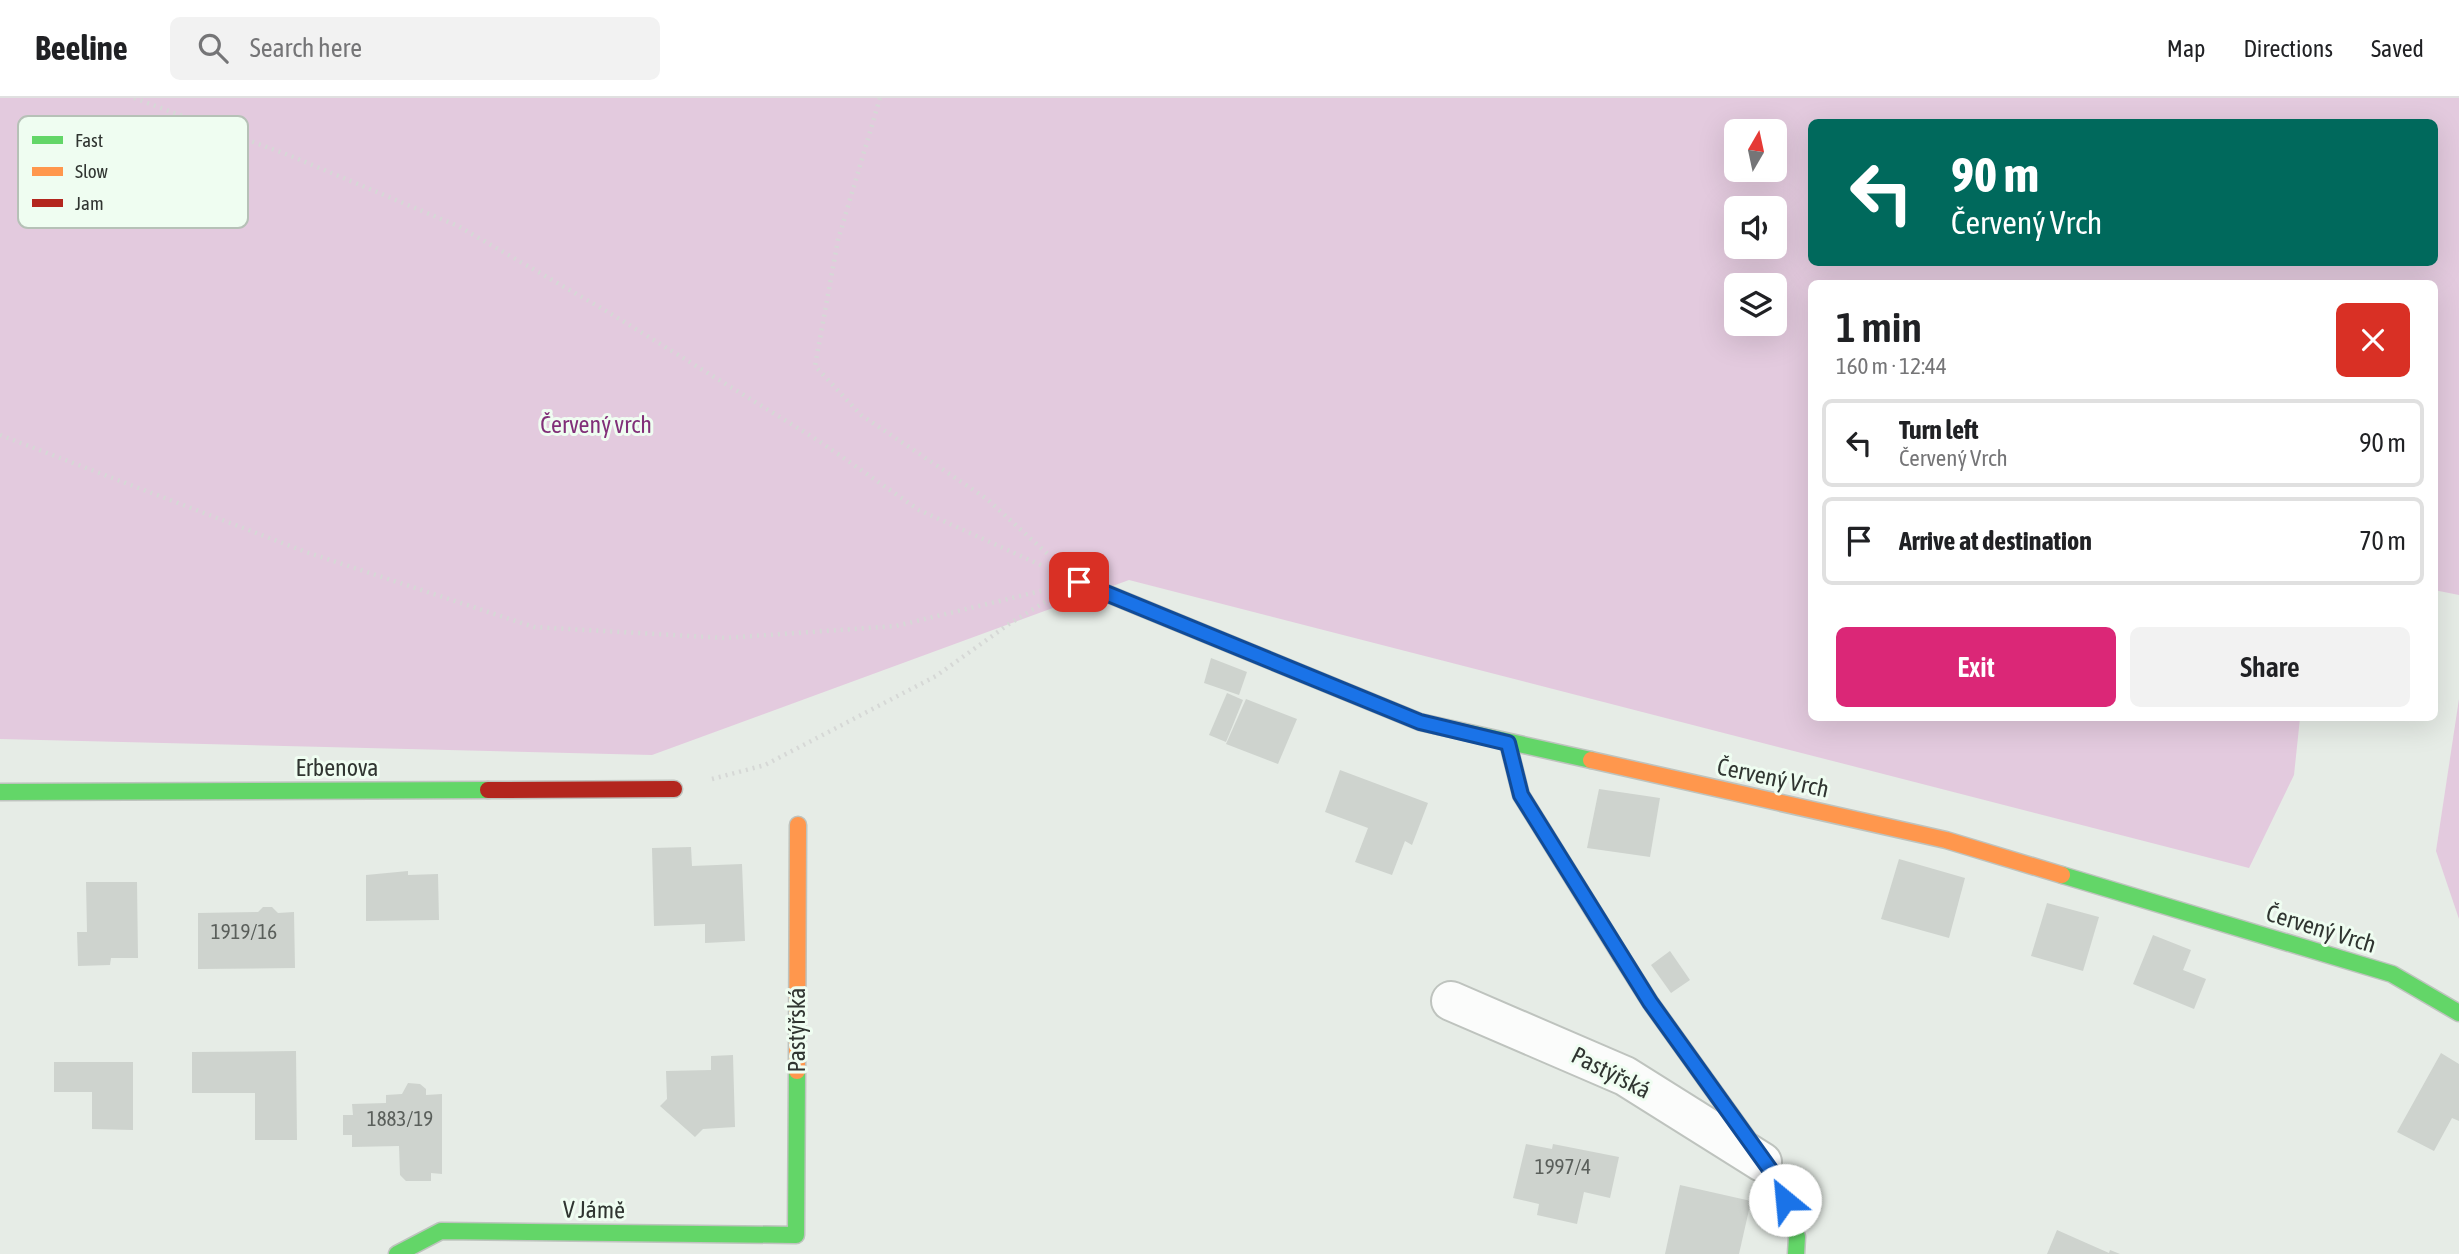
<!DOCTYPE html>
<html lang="en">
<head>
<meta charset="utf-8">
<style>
  :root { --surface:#fff; --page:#f2f2f2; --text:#202124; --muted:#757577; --line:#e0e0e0; --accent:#db2777 }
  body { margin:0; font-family:"Asap Condensed",sans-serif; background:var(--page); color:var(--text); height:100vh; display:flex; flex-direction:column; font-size:26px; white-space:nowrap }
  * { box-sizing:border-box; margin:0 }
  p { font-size:23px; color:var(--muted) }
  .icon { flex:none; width:38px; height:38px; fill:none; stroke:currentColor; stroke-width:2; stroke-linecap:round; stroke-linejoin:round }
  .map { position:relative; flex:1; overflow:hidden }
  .details { position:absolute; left:1808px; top:182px; width:630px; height:441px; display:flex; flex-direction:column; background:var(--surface); border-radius:10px; box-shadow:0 7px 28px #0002 }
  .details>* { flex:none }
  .guide { position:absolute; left:1808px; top:21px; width:630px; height:147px; border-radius:10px; box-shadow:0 7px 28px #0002; background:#00695c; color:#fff; overflow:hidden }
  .needle { width:46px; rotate:9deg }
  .fabs { position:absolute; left:1724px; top:21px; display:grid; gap:14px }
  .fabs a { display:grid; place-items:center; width:63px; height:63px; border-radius:10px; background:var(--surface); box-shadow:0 7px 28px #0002; font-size:35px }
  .pin { position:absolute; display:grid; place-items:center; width:60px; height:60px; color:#fff; margin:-30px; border-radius:14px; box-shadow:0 4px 10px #0006 }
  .me { position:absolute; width:77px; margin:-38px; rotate:332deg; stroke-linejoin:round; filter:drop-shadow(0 0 5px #0008) }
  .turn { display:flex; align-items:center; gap:24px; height:147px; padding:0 28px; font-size:32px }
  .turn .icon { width:91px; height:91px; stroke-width:2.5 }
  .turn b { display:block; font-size:49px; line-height:60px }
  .round { display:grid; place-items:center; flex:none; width:74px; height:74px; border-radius:10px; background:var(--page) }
  .head { display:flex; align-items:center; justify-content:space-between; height:119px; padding:0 28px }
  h1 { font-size:42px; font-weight:600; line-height:52px }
  .action { display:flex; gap:14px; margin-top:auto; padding:14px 28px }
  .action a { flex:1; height:80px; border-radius:10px; background:var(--accent); color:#fff; font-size:28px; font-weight:600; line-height:80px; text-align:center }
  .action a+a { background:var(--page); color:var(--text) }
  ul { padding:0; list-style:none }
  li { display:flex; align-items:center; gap:21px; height:88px; margin:0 14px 10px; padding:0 14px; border:4px solid var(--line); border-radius:10px }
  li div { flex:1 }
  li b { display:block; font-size:26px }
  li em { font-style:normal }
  header { display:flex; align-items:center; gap:42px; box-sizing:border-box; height:98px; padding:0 35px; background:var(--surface); border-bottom:2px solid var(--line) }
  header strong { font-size:33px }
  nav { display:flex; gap:38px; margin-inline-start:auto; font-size:24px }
  .search { width:490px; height:63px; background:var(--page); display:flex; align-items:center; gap:18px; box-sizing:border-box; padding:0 24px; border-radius:10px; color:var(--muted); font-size:26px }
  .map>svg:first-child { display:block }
  .green { fill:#e3cade; fill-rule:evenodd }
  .building { fill:#ced3ce }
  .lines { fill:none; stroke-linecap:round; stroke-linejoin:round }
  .street-casing { stroke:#bec3be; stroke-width:42 }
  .fast-casing { stroke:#bec3be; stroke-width:19 }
  .slow-casing { stroke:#bec3be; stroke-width:19 }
  .jam-casing { stroke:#bec3be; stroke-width:19 }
  .path { stroke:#d6d8d6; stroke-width:4.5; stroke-dasharray:2 5; stroke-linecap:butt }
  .street { stroke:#fbfcfb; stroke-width:38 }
  .fast { stroke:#63d668; stroke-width:16 }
  .slow { stroke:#ff974d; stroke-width:16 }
  .jam { stroke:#b3261e; stroke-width:16 }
  .route-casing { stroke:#114b97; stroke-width:18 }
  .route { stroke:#1a73e8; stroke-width:12 }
  .labels { text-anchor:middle; stroke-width:6; stroke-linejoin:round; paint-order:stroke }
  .number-label { font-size:21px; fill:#5a5f5b }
  .park-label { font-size:24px; fill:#812f78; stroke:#effdf1 }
  .street-label { font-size:24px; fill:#303531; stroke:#effdf1 }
  .key { fill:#effdf1; stroke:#b6c1b7; stroke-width:2 }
  .key-label { font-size:19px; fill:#303531 }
</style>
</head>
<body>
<header>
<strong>Beeline</strong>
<div class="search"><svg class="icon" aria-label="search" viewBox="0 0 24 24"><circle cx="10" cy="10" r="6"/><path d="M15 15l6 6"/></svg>Search here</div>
<nav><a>Map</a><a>Directions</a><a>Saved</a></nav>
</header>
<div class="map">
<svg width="2459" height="1156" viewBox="0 0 2459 1156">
  <rect width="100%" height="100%" fill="#e6ece6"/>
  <g class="green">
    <path d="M0,0H2459V497L2434,492V186H1811V620H2300L2294,677L2249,770L1129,482L652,657L0,641ZM1811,24H2434V164H1811ZM1736,33H1774V72H1736ZM1736,110H1774V149H1736ZM1736,187H1774V226H1736Z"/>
    <polygon points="2459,601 2459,821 2436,753"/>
  </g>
  <g class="building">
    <polygon points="1211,560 1247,574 1239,597 1204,585"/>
    <polygon points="1227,595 1243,602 1226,644 1209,637"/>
    <polygon points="1246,601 1297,621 1278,666 1226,646"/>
    <polygon points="1340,672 1428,705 1412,747 1405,743 1392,777 1355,764 1368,730 1325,714"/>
    <polygon points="1599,691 1660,700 1650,759 1587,750"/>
    <polygon points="691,749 692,768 742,766 745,843 705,845 705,826 654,828 652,750"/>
    <polygon points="1899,761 1965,780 1949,840 1881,821"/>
    <polygon points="408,773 408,777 438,776 439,822 366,823 366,777"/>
    <polygon points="86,784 137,784 138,860 111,860 110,867 78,868 77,834 87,834"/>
    <polygon points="2047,805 2099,819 2083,873 2031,858"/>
    <polygon points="263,809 272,809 278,815 294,814 295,870 198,871 198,815 258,814"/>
    <polygon points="2153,837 2191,852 2183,872 2206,881 2194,911 2133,886"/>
    <polygon points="1670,853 1690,882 1671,895 1651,867"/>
    <polygon points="296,953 297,1042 255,1042 255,995 192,995 192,954"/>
    <polygon points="2441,955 2459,966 2459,1023 2452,1020 2434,1053 2397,1034"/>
    <polygon points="733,957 735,1029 703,1031 695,1039 660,1008 667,1001 666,973 711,972 711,958"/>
    <polygon points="54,964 133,964 133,1032 92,1031 92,994 54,994"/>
    <polygon points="408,985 420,986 426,991 426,997 442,996 442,1076 431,1075 431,1083 406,1083 400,1077 399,1048 352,1049 352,1037 343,1037 343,1017 353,1017 352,1006 386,1005 386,997 402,996"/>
    <polygon points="1526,1046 1552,1051 1553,1046 1619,1059 1610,1100 1584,1094 1577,1126 1537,1117 1539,1106 1513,1100"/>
    <polygon points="1680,1087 1751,1103 1739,1156 1665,1156"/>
    <polygon points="2057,1132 2109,1155 2110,1152 2120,1156 2047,1156"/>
  </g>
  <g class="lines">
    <defs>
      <polyline id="street" points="1451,903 1625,978 1762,1064"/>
      <g id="fast">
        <polyline points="1079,484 1420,624 1591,662"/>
        <polyline points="0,694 488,692"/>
        <polyline points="2062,777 2392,876 2459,915"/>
        <polyline points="1621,858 1650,904 1779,1084 1797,1139 1796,1156"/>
        <polyline points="397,1156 441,1133 796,1137 797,973"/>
      </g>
      <g id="slow">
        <polyline points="1591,662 1946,742 2062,777"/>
        <polyline points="797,973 798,727"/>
      </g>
      <g id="jam">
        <polyline points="1508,645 1521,697 1621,858"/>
        <polyline points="488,692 674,691"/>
      </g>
    </defs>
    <use href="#street" class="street-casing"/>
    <use href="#fast" class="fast-casing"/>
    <use href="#slow" class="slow-casing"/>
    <use href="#jam" class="jam-casing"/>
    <g class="path">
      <polyline points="134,0 291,58 458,128 608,214 819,343 919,412 1043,468"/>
      <polyline points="880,0 838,142 815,268 861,317 987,401 1050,458"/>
      <polyline points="0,337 306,454 534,529 725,540 896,528 1041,493"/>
      <polyline points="712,681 765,667 936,578 1009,526 1045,504"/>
    </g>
    <use href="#street" class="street"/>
    <use href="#fast" class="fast"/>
    <use href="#slow" class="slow"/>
    <use href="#jam" class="jam"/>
  </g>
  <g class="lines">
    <defs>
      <polyline id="route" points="1079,484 1420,624 1508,645 1521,697 1650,904 1779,1084 1785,1102"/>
    </defs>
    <use href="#route" class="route-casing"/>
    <use href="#route" class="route"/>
  </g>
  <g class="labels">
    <g class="number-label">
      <text x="244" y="841">1919/16</text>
      <text x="400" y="1028">1883/19</text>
      <text x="1563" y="1076">1997/4</text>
    </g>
    <g class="park-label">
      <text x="596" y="335">Červený vrch</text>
    </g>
    <g class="street-label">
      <text x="337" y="678">Erbenova</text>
      <text transform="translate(1773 680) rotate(12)" y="8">Červený Vrch</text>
      <text transform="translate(2321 831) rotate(17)" y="8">Červený Vrch</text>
      <text transform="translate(797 932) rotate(-90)" y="8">Pastýřská</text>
      <text transform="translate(1611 975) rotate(27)" y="8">Pastýřská</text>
      <text transform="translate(594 1112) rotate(1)" y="8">V Jámě</text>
    </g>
  </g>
  <rect x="18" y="18" width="230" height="112" rx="10" class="key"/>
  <rect x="32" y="38" width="31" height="8" fill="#63d668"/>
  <rect x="32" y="69" width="31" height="9" fill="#ff974d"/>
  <rect x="32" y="101" width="31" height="8" fill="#b3261e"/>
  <g class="key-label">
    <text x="75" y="49">Fast</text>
    <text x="75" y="80">Slow</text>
    <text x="75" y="112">Jam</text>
  </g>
</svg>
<div class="fabs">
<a><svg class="needle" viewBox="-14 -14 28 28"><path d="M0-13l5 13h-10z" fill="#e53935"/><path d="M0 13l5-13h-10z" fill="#757577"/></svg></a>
<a><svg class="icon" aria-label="sound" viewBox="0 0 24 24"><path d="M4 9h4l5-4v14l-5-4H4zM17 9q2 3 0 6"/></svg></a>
<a><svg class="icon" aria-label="layers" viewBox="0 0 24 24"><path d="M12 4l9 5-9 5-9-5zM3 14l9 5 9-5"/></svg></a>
</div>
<div class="pin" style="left:1079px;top:484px;background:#d93025"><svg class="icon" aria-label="arrive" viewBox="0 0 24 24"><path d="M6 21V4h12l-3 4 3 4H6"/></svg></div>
<svg class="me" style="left:1785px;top:1102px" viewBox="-20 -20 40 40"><circle r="19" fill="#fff"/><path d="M0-13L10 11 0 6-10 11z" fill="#1a73e8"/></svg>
<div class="guide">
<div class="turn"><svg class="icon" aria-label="left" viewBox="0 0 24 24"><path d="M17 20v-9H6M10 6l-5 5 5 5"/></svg><div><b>90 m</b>Červený Vrch</div></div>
</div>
<section class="details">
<div class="head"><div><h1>1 min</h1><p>160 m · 12:44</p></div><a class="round" style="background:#d93025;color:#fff"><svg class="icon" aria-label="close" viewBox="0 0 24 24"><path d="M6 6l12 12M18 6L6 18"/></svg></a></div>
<ul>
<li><svg class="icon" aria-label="left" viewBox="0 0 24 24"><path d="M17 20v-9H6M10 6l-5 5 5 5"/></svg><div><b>Turn left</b><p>Červený Vrch</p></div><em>90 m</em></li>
<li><svg class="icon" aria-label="arrive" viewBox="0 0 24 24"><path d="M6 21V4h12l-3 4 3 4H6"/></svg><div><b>Arrive at destination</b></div><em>70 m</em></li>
</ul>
<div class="action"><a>Exit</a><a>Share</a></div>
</section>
</div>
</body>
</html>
